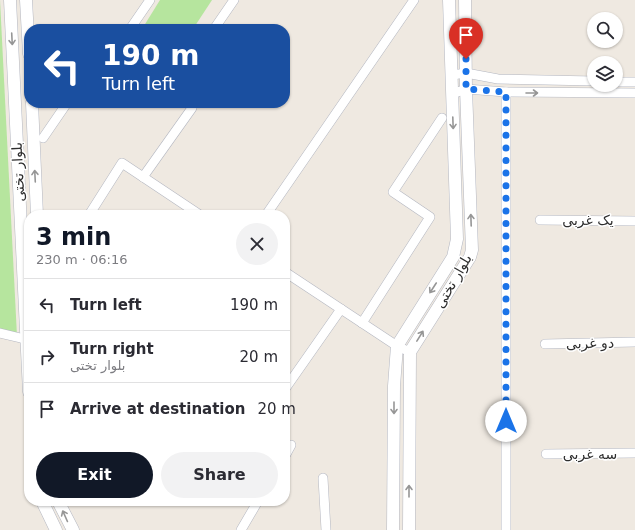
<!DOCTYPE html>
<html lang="en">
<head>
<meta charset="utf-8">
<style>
  :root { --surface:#fff; --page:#f2f2f3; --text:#2b2b33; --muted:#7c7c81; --line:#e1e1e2; --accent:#111827 }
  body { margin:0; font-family:"DejaVu Sans","Noto Naskh Arabic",sans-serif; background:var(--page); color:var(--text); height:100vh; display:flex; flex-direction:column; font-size:15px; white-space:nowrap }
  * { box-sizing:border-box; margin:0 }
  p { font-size:13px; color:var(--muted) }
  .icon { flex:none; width:22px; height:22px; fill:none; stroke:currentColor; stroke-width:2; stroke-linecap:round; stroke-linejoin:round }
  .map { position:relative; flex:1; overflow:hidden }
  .sheet { position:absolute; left:24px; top:210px; width:266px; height:296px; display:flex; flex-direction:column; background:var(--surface); border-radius:16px; box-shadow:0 1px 3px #0004 }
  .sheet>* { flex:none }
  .hud { position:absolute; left:24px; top:24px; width:266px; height:84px; border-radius:16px; box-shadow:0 1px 3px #0004; background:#1a4fa0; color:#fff; overflow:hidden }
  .controls { position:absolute; left:587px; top:12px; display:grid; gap:8px }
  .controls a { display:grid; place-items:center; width:36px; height:36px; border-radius:50%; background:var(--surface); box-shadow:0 1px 3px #0004; font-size:20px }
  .pin { position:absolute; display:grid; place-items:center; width:34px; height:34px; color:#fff; margin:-41px -17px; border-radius:50% 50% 50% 0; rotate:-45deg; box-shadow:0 0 4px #0007 }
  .pin .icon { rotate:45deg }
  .me { position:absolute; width:44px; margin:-22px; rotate:0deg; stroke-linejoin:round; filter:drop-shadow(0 0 3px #0008) }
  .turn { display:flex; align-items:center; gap:14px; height:84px; padding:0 12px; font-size:18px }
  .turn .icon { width:52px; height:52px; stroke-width:2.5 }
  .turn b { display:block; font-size:28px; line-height:34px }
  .round { display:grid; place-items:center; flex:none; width:42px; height:42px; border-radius:21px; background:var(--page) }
  .overview { display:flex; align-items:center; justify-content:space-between; height:68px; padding:0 12px }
  h1 { font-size:24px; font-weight:800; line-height:30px; color:var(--accent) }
  .cta { display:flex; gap:8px; margin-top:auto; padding:8px 12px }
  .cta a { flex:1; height:46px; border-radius:24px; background:var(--accent); color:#fff; font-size:16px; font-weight:800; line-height:46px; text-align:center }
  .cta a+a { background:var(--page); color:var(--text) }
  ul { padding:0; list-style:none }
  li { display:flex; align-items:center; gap:12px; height:52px; padding:0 12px; border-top:1px solid var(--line) }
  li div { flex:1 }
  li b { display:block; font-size:15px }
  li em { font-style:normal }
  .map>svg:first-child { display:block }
  .green { fill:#b6e59e }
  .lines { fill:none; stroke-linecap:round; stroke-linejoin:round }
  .street-casing { stroke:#b4b7c1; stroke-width:10 }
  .secondary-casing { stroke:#b4b7c1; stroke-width:13 }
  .street { stroke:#fff; stroke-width:9 }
  .secondary { stroke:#fff; stroke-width:12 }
  .oneway { stroke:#969696 }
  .route { stroke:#1a73e8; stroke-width:7; stroke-dasharray:0 12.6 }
  .labels { text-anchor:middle; stroke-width:3; stroke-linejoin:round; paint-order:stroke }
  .street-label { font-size:14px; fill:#2e2e2e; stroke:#fff }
</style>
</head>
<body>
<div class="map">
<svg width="635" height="530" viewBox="0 0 635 530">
  <rect width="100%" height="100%" fill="#efe9e1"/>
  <g class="green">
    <polygon points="0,0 17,336 0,332"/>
    <polygon points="160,0 212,0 193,29 142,29"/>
  </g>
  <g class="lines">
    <defs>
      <g id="street">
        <polyline points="130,29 150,0"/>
        <polyline points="214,29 234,0"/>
        <polyline points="452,75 466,73 498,79 594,81"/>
        <polyline points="616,82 635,82"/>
        <polyline points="506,92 506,530"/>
        <polyline points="452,94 466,89 506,92 635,93"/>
        <polyline points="43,138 67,103"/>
        <polyline points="143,177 192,108"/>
        <polyline points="89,215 122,163 200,215"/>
        <polyline points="266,215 414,0"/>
        <polyline points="540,220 635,221"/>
        <polyline points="285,272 397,346 410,352"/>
        <polyline points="362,323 430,217 393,192 442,118"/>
        <polyline points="0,333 29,340"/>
        <polyline points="545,344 635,342"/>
        <polyline points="285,389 341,309"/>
        <polyline points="546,454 635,453"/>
        <polyline points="285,456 291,445"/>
        <polyline points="323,478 326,530"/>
        <polyline points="241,530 258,501"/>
      </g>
      <g id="secondary">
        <polyline points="10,0 29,392"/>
        <polyline points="26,0 29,54"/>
        <polyline points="32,103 37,215"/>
        <polyline points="42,501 56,530"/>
        <polyline points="58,501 73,530"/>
        <polyline points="393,530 394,386 397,346 453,257 457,239 449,0"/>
        <polyline points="409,530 410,352 470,257 472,250 466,89 465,0"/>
      </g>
    </defs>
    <use href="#street" class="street-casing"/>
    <use href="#secondary" class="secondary-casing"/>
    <use href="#street" class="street"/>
    <use href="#secondary" class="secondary"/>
  </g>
  <defs><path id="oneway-shaft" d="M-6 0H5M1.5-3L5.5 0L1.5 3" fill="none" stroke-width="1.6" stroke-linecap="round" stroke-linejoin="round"/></defs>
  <g class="oneway">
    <use href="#oneway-shaft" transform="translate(12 39) rotate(87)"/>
    <use href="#oneway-shaft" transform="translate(532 93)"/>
    <use href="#oneway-shaft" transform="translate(453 123) rotate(88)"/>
    <use href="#oneway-shaft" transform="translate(35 176) rotate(-93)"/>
    <use href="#oneway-shaft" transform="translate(471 220) rotate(-92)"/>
    <use href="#oneway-shaft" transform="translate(433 288) rotate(123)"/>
    <use href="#oneway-shaft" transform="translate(420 336) rotate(-58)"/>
    <use href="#oneway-shaft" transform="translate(394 408) rotate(90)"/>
    <use href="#oneway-shaft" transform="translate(409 491) rotate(-90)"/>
    <use href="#oneway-shaft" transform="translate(65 516) rotate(-114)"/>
  </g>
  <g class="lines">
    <polyline class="route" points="466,59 466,89 506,92 506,421"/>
  </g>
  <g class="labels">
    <g class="street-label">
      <text transform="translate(18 172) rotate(-93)" y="5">بلوار تختی</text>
      <text x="588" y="225">یک غربی</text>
      <text transform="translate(453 281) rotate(-60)" y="5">بلوار تختی</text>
      <text transform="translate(590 343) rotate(-1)" y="5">دو غربی</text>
      <text x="590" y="459">سه غربی</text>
    </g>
  </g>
</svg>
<div class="controls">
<a><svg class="icon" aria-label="search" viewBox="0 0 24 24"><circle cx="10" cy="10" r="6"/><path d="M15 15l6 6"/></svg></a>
<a><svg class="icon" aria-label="layers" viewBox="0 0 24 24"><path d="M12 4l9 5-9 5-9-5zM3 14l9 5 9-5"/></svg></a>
</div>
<div class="pin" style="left:466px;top:59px;background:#d93025"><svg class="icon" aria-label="arrive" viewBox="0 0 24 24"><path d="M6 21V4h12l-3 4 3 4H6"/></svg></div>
<svg class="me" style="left:506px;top:421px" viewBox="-20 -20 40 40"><circle r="19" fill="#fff"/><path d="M0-13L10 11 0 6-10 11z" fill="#1a73e8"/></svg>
<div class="hud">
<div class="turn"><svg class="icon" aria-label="left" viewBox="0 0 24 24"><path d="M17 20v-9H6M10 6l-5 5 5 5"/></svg><div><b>190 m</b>Turn left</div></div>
</div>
<section class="sheet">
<div class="overview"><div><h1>3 min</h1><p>230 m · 06:16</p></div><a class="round"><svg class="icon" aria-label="close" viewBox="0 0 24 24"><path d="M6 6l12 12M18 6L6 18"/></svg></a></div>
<ul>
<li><svg class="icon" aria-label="left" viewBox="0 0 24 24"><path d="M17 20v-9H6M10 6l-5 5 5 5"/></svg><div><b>Turn left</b></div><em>190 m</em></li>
<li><svg class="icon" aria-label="right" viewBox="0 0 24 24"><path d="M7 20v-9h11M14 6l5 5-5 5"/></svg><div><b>Turn right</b><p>بلوار تختی</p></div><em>20 m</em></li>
<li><svg class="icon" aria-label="arrive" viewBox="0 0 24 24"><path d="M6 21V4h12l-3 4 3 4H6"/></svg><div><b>Arrive at destination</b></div><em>20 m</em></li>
</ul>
<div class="cta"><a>Exit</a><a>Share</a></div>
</section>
</div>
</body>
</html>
